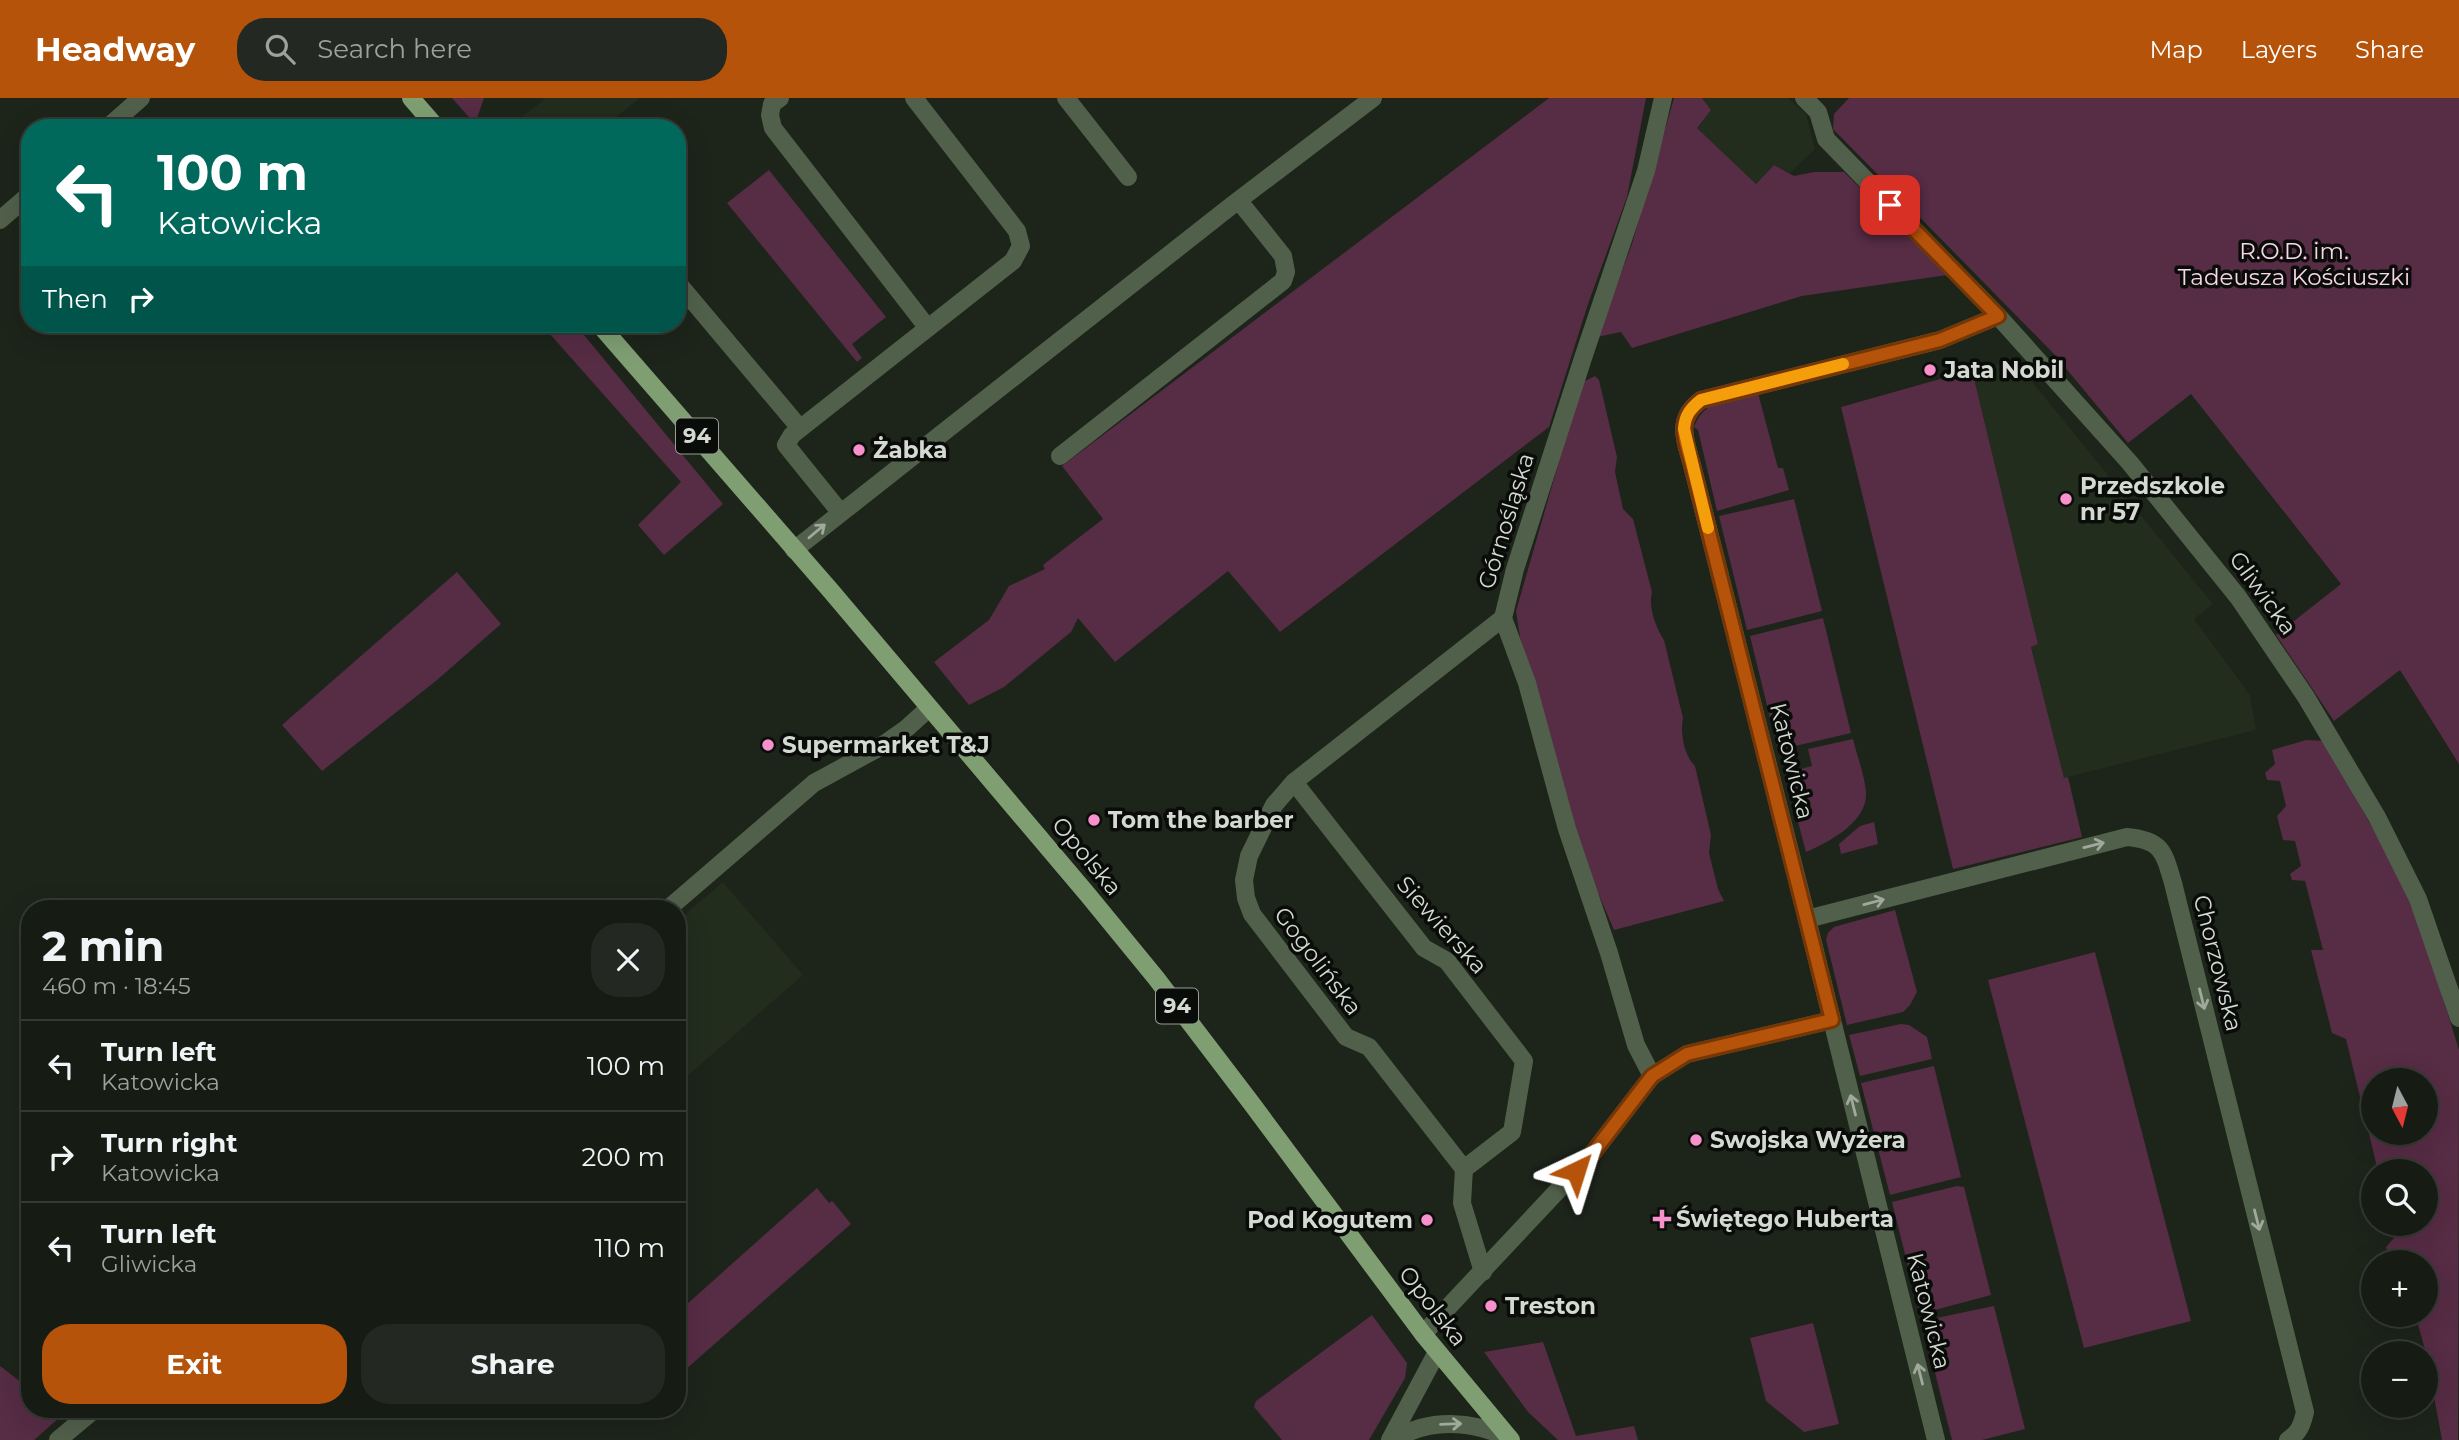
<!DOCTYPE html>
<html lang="en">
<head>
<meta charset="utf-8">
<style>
  :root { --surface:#161b14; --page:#232822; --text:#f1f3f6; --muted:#9ea1a0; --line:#353934; --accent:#b45309 }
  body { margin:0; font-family:Montserrat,sans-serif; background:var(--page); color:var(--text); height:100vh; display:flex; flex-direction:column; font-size:26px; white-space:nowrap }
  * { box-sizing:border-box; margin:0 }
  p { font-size:23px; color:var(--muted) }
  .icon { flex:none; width:38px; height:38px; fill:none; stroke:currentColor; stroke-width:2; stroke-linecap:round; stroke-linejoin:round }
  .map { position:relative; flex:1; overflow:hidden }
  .details { position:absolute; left:21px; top:802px; width:665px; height:518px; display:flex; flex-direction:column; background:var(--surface); border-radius:28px; box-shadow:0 7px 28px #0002,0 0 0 2px var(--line) }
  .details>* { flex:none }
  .top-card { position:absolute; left:21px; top:21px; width:665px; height:214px; border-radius:28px; box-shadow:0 7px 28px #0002,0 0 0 2px var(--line); background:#00695c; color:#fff; overflow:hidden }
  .needle { width:46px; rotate:173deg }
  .controls { position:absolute; left:2361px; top:970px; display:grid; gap:14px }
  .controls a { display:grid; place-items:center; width:77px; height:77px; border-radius:50%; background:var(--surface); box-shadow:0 7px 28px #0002,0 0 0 2px var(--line); font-size:35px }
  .pin { position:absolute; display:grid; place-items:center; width:60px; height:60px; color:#fff; margin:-30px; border-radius:14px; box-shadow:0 4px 10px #0006 }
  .me { position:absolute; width:77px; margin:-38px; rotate:41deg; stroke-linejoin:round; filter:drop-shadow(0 0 5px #0008) }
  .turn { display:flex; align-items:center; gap:24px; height:147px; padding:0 21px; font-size:32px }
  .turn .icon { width:91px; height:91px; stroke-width:2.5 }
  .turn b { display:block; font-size:49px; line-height:60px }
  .then { display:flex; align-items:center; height:66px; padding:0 21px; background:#0003; gap:14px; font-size:26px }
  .round { display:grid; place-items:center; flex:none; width:74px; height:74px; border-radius:28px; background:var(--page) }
  .overview { display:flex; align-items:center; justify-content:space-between; height:119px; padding:0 21px }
  h1 { font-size:42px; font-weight:700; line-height:52px }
  .primary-button { display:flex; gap:14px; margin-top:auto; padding:14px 21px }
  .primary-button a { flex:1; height:80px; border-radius:28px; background:var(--accent); color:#fff; font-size:28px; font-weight:700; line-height:80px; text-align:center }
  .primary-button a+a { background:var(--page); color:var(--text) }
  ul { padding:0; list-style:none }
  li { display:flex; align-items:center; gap:21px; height:91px; padding:0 21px; border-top:2px solid var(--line) }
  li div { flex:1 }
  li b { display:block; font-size:26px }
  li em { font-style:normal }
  header { display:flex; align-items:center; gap:42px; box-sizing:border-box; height:98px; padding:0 35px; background:var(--accent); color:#fff }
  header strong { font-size:33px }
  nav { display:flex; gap:38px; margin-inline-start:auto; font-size:24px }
  .search { width:490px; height:63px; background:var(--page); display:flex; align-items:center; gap:18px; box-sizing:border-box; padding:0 24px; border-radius:28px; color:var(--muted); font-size:26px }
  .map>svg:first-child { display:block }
  .built { fill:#222d1e }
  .green { fill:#572c45; fill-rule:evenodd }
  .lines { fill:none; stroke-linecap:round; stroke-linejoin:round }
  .minor { stroke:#51604b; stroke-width:18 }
  .primary { stroke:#7f9f73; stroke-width:18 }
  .oneway { stroke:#a0a99c }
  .route-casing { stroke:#753606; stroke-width:18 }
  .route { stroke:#b45309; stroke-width:12 }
  .slow { stroke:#f59e0b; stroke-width:12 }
  .poi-dot { fill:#f890cc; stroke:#090c08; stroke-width:2.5 }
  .labels { text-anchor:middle; stroke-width:7; stroke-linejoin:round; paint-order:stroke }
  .shield { fill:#090c08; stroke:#979c95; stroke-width:2 }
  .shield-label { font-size:21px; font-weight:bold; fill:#d4d9d2 }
  .park-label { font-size:23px; fill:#f9d5e8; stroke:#090c08 }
  .poi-label { font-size:23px; font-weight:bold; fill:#d4d9d2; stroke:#090c08; text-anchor:start }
  .street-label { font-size:23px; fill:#d4d9d2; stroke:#090c08 }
</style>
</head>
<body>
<header>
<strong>Headway</strong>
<div class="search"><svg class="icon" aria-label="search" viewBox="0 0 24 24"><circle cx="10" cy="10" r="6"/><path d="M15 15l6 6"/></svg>Search here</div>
<nav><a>Map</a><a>Layers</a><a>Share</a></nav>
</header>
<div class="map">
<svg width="2459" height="1342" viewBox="0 0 2459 1342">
  <rect width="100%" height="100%" fill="#1d241a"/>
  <g class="built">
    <polygon points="546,0 640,0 602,30 508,30"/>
    <polygon points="1702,0 1788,0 1806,16 1815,51 1790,75 1774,67 1756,86 1697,30 1711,12"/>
    <polygon points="2015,263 2213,506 2194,521 2250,597 2256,632 2064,680 2031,548 2038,546 1972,272"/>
    <polygon points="723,784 803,877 677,987 677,823"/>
  </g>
  <g class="green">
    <polygon points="452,0 484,0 475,26"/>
    <polygon points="1549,0 1646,0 1627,99 1588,206 1549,329 1280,534 1228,473 1115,564 1078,520 1071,534 1004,589 969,607 934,564 989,522 1009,488 1045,471 1043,467 1103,421 1062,368"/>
    <polygon points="1674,0 1702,0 1711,12 1697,30 1756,86 1774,67 1794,78 1814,74 1844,74 1947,177 1802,198 1632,250 1621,234 1597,239 1632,146"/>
    <polygon points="1849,0 2459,0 2459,666 2400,572 2334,623 2276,537 2341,486 2191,296 2128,345 2054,256 1833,31 1834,16"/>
    <polygon points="769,72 886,219 852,246 862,260 857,264 727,105"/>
    <polygon points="575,226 723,406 664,457 638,427 681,384 542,227"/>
    <polygon points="1972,272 2038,546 2031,549 2064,680 2068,679 2082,739 1953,771 1841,309"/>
    <path d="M1595,278L1599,282L1617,359L1615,374L1623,411L1633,421L1652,494C1648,509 1656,530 1664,542L1683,620C1680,635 1684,657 1695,668L1711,737L1709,755L1718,791L1724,803L1614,832L1579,750L1520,539L1516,513L1579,294L1585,283Z"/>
    <path d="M1758,295L1778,370H1783L1789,392L1717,413L1698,332L1694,329C1705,300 1730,302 1758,295Z"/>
    <polygon points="1794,401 1822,513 1747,532 1719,418"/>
    <polygon points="457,474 501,526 437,582 322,673 282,627"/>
    <polygon points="1823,520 1851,635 1778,652 1750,538"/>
    <path d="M1853,641C1857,658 1865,678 1866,695C1867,725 1828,744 1806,754L1785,675L1812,668L1808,651Z"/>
    <path d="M2306,642L2324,643L2393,767L2420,827L2459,952L2458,1342H2442L2426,1255L2415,1216H2426V1164H2402L2399,1156L2387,1153L2386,1149L2394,1140L2392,1125H2426V1073H2378L2346,941L2332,935L2311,852H2323L2305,783L2292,782L2290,776L2301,768L2295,743L2283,742L2277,718L2286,708L2280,683L2267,682L2265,675L2275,666L2272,652ZM2373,982H2426V1034H2373Z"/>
    <polygon points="1874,724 1878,746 1841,756 1839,746 1860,728"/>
    <polygon points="1895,812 1917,894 1910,907 1903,914 1847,927 1826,842 1828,835 1834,829"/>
    <polygon points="2095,854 2191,1223 2084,1250 1988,882"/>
    <polygon points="1901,926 1909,927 1927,939 1932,961 1860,978 1849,937"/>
    <polygon points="1934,968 1961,1079 1890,1097 1861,985"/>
    <polygon points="1957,1088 1964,1089 1991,1197 1920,1216 1892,1104"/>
    <polygon points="817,1090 829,1105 832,1103 834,1105 851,1126 677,1279 677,1215"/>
    <polygon points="1994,1208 2025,1331 1982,1342 1952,1342 1922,1223"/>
    <polygon points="1372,1217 1407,1265 1405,1280 1369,1342 1282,1342 1254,1309 1256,1303"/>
    <polygon points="1813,1225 1839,1326 1804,1334 1766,1303 1750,1240"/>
    <polygon points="1543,1244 1576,1338 1634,1328 1638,1342 1558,1342 1528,1314 1484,1254"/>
    <polygon points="0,1268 30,1291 30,1311 61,1311 60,1319 34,1342 0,1342"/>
  </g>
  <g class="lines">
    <g class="minor">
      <polyline points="780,0 772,6 770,17 773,30 927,229"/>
      <polyline points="1066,0 1128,79"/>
      <polyline points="1804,0 1818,14 1826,41 1998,218 2130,365 2238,499 2306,599 2377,719 2418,801 2459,920"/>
      <polyline points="107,30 141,0"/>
      <polyline points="0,122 30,96"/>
      <polyline points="677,184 799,329"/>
      <polyline points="1060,358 1283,183 1286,174 1283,158 1239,103"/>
      <polyline points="840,414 786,347 792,337 1013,163 1021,148 1017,133 914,0"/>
      <polyline points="794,452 1231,108 1373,0"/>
      <polyline points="1294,684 1424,850 1447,863 1524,963 1512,1034 1464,1071"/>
      <polyline points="669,810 814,685 880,649 907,630 929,610"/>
      <path d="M1807,821L2127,739C2162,742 2164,754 2173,785L2305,1314C2302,1327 2299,1335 2288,1342"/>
      <polyline points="1652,978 1636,947 1609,855 1567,731 1527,585 1503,520 1515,471 1583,260 1646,73 1663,0"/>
      <polyline points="1483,1174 1462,1105 1464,1071 1369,949 1346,939 1252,816 1246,800 1244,782 1249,758 1274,707 1294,684 1503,520"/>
      <polyline points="1423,1236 1592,1056 1652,978 1687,956 1832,922"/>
      <polyline points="58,1342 95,1311"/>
      <polyline points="1390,1342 1437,1254"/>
      <path d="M1394,1342C1430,1319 1472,1323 1509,1340"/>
      <path d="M1936,1342L1803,805L1693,371C1686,343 1674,322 1701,302L1940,242L1998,218"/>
    </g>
    <g class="primary">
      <polyline points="411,0 437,30"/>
      <polyline points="599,226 831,493 1088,797 1156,880 1252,1006 1423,1236 1511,1342"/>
    </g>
  </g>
  <defs><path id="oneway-shaft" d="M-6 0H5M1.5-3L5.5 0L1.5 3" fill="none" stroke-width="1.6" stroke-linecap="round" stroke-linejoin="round" transform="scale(1.75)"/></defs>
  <g class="oneway">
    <use href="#oneway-shaft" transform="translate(817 433) rotate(-40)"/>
    <use href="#oneway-shaft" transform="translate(2094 747) rotate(-14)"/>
    <use href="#oneway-shaft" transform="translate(1874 804) rotate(-15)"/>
    <use href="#oneway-shaft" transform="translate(2202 901) rotate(76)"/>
    <use href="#oneway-shaft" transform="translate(1853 1007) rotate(-104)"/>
    <use href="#oneway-shaft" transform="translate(2257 1122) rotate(76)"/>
    <use href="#oneway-shaft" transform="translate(1920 1276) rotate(-104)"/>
    <use href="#oneway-shaft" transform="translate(1451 1326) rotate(-2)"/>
  </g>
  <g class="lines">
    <defs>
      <path id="route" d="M1576,1073L1592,1056L1652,978L1687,956L1832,922L1693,371C1686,343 1674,323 1701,302L1940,242L1998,218L1890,107"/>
    </defs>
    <use href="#route" class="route-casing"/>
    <use href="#route" class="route"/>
    <path class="slow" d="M1708,430L1684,331C1685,317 1690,311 1701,302L1843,266"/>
  </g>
  <g class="poi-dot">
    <circle cx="1930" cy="272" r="7"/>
    <circle cx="859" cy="352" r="7"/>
    <circle cx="2066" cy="401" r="7"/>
    <circle cx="768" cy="647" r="7"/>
    <circle cx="1094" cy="722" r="7"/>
    <circle cx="1696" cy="1042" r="7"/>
    <path d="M1658.5 1110.5h7v7h7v7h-7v7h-7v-7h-7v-7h7z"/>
    <circle cx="1427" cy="1122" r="7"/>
    <circle cx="1491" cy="1208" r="7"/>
  </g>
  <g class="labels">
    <g class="shield">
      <rect x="676" y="320.5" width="42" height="35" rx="5"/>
      <rect x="1156" y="890.5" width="42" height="35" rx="5"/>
    </g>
    <g class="shield-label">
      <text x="697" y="345">94</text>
      <text x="1177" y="915">94</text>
    </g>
    <g class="park-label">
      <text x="2294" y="161">R.O.D. im.<tspan x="2294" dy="26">Tadeusza Kościuszki</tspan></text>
    </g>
    <g class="poi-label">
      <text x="1944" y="280">Jata Nobil</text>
      <text x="873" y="360">Żabka</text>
      <text x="2080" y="396">Przedszkole<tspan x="2080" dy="26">nr 57</tspan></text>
      <text x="782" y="655">Supermarket T&amp;J</text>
      <text x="1108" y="730">Tom the barber</text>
      <text x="1710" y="1050">Swojska Wyżera</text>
      <text x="1676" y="1129">Świętego Huberta</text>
      <text x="1413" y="1130" text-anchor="end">Pod Kogutem</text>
      <text x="1505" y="1216">Treston</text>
    </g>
    <g class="street-label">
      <text transform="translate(1506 423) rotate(-73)" y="8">Górnośląska</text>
      <text transform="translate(2263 495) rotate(54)" y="8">Gliwicka</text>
      <text transform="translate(1792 663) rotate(76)" y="8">Katowicka</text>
      <text transform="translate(1087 758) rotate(50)" y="8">Opolska</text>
      <text transform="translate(1442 827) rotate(48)" y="8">Siewierska</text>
      <text transform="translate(1318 863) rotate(53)" y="8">Gogolińska</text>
      <text transform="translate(2218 865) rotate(76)" y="8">Chorzowska</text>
      <text transform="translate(1433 1208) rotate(52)" y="8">Opolska</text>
      <text transform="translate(1929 1213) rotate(76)" y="8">Katowicka</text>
    </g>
  </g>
</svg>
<div class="controls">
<a><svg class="needle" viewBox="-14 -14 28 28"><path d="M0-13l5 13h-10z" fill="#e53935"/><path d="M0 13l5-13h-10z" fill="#9ea1a0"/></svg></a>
<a><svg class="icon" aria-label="search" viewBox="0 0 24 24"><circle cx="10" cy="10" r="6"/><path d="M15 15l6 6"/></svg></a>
<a>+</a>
<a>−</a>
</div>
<div class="pin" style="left:1890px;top:107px;background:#d93025"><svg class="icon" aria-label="arrive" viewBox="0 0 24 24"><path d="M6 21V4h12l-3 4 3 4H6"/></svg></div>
<svg class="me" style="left:1576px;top:1073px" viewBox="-20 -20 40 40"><path d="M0-17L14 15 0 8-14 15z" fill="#b45309" stroke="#fff" stroke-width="4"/></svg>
<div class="top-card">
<div class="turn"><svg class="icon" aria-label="left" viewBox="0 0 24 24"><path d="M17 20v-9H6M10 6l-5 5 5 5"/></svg><div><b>100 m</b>Katowicka</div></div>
<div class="then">Then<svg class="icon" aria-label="right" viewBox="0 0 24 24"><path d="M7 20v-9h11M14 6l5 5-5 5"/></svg></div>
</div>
<section class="details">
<div class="overview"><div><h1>2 min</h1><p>460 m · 18:45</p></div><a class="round"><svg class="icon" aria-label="close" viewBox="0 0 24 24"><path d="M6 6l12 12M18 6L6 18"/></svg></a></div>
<ul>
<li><svg class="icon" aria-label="left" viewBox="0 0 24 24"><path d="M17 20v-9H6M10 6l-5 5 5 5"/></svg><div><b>Turn left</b><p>Katowicka</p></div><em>100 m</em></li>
<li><svg class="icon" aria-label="right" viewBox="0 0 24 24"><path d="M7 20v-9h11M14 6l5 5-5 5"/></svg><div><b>Turn right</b><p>Katowicka</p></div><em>200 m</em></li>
<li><svg class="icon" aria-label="left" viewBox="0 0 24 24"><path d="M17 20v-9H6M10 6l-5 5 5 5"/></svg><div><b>Turn left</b><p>Gliwicka</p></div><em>110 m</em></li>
</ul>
<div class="primary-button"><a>Exit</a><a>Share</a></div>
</section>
</div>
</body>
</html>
